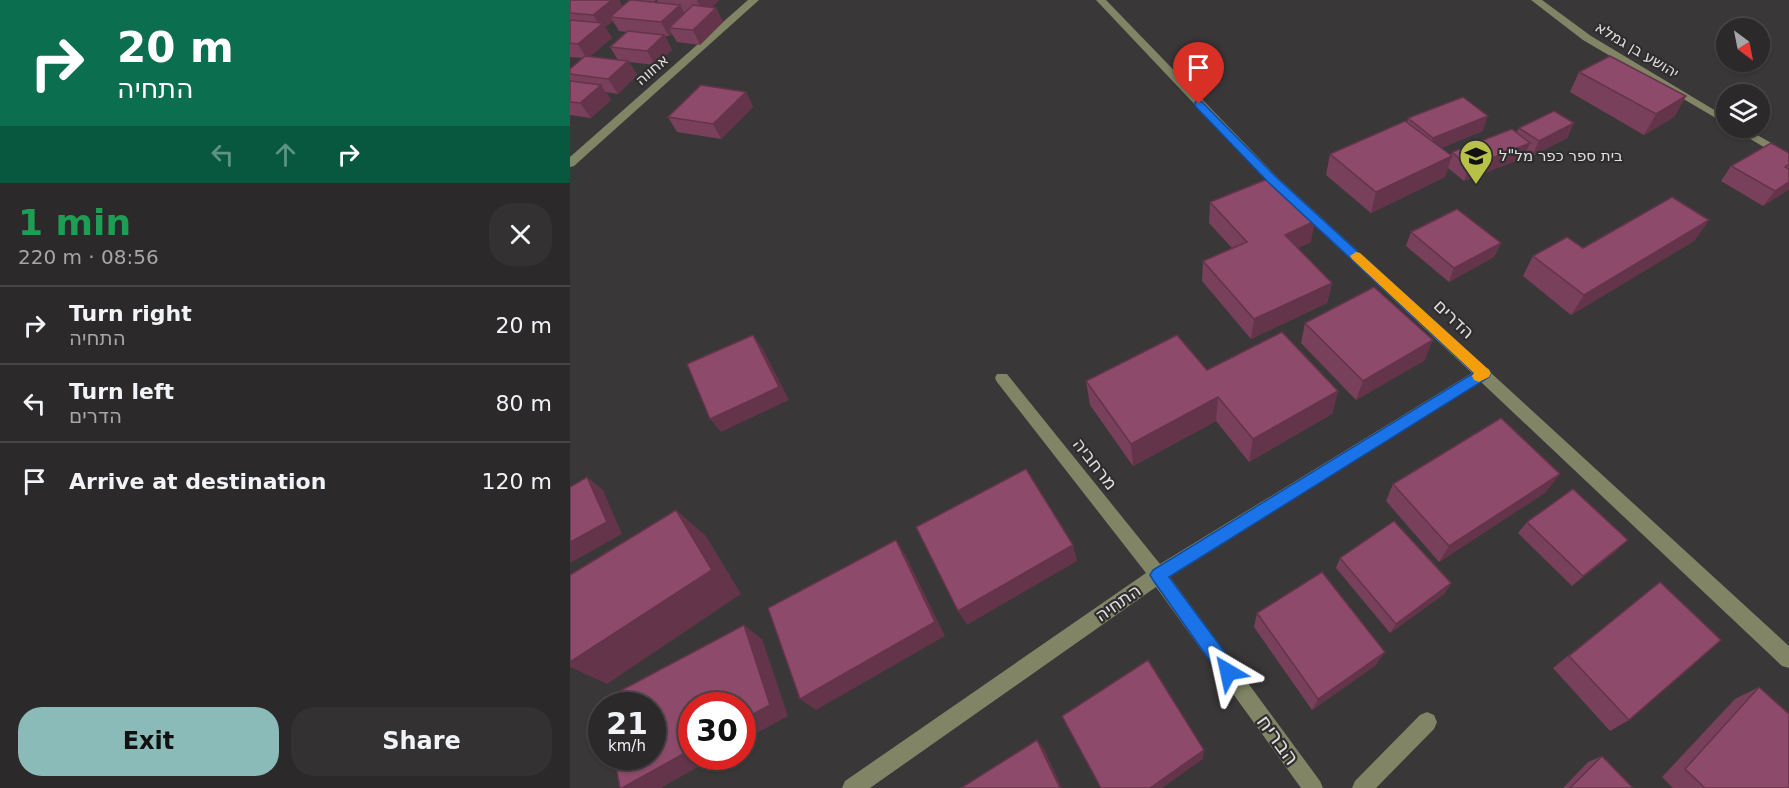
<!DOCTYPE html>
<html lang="en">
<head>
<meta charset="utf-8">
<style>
  :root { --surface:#2c292a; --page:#343132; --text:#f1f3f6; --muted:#a6a6a8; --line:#484547; --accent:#8bbbb9 }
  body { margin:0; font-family:"DejaVu Sans","Noto Sans Hebrew",sans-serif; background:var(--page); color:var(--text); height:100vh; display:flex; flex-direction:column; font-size:22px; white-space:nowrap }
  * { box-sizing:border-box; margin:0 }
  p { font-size:20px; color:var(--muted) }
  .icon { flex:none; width:33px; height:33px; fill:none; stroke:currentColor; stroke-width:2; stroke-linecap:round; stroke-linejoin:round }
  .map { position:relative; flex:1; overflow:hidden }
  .panel { display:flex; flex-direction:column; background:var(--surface); width:570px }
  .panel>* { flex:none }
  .hud { background:#0b6e4f; color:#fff; overflow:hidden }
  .needle { width:39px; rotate:148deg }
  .tools { position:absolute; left:1146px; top:18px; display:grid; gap:12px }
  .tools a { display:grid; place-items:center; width:54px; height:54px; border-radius:50%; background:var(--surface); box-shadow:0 2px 4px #0004,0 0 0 2px var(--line); font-size:30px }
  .speed { position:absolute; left:18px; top:692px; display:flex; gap:12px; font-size:30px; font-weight:700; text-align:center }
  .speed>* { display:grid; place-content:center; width:78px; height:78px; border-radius:50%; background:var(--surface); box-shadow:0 2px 4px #0004,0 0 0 2px var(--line); line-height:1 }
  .speed small { font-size:15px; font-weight:400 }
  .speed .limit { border:9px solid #d22; background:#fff; color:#111 }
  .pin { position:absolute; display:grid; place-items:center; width:51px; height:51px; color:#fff; margin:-62px -26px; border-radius:50% 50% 50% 0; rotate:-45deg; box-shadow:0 0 6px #0007 }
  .pin .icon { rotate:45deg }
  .me { position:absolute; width:66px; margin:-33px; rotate:324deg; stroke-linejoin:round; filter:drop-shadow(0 0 4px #0008) }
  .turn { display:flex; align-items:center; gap:21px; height:126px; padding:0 18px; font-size:27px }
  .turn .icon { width:78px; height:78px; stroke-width:2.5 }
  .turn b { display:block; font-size:42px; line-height:51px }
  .lanes { display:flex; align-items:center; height:57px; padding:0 18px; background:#0003; justify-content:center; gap:30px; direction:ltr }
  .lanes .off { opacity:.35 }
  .round { display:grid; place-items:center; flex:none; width:63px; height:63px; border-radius:24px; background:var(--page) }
  .summary { display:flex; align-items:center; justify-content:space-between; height:102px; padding:0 18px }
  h1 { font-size:36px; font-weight:800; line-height:45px; color:#1e9e55 }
  .cta { display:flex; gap:12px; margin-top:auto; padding:12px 18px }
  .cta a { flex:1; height:69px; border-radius:24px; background:var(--accent); color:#111; font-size:24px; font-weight:800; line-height:69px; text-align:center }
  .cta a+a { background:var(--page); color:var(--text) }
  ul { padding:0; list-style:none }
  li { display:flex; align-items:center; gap:18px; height:78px; padding:0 18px; border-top:2px solid var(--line) }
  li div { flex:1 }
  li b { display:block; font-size:22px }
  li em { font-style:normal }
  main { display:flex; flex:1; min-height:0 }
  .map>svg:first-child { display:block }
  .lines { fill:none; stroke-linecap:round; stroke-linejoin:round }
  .minor { fill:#818566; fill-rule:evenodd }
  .wall { fill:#79405b; fill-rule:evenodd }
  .shaded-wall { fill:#63344a }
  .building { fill:#8d4a6a; stroke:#63344a; stroke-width:1.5 }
  .route { fill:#1a73e8; stroke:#114b97; stroke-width:1.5 }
  .slow { fill:#f59e0b }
  .labels { text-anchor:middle; stroke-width:4.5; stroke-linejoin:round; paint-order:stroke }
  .far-street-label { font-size:15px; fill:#e0dedf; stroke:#2f2d2e }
  .far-poi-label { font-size:15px; fill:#e0dedf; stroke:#2f2d2e; text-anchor:start }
  .street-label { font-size:18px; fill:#e0dedf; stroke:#2f2d2e }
  .near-street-label { font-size:21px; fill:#e0dedf; stroke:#2f2d2e }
</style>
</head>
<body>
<main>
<section class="panel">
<div class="hud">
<div class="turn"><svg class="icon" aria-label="right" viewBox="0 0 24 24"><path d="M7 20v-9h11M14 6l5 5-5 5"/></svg><div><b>20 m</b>התחיה</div></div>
<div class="lanes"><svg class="icon off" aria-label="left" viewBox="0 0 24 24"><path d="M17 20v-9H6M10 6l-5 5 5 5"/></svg><svg class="icon off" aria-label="ahead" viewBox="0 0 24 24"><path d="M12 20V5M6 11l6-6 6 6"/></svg><svg class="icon" aria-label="right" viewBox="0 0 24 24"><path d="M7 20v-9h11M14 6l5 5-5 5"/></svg></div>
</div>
<div class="summary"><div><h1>1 min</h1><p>220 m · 08:56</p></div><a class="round"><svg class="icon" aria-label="close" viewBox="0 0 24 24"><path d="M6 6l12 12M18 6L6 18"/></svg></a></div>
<ul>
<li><svg class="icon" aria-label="right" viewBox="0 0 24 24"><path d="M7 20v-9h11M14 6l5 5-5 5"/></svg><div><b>Turn right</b><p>התחיה</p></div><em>20 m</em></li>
<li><svg class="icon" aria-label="left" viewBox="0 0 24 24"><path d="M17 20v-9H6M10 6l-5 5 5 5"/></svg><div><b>Turn left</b><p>הדרים</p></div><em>80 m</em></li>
<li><svg class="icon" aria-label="arrive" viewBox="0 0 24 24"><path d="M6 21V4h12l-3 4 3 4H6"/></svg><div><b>Arrive at destination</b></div><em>120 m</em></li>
</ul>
<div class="cta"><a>Exit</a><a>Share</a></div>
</section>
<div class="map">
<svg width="1219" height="788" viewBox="0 0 1219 788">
  <rect width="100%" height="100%" fill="#3a3738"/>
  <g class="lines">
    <g class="minor">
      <polygon points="178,0 189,0 4,166 0,167 0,157"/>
      <polygon points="526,0 536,0 706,176 915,367 919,369 921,373 1219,646 1219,668 1212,666 911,382 600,577 750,781 753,788 731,788 586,587 300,788 272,788 275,781 576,573 427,382 425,378 427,374 437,374 590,564 902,373 698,182"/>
      <polygon points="961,0 972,0 1021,36 1156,117 1156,124 1013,40"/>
      <polygon points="1162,128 1175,128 1219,153 1219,162"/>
      <polygon points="857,712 864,715 867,722 864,729 806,788 782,788 785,781 850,715"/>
    </g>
  </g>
  <g class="wall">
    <path d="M0,0H49L52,6L60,0H57H86L84,2L88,3L87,0H149L142,7L146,8L153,22L130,45L107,42L102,34L99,36H95L102,50L85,65L59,62L67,75L48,94L36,92L41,100L21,118L0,115V69L13,58L0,57ZM43,21L49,31L57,32L40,47L48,60L20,56L42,38L35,27Z"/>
    <polygon points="1009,72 1116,96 1104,117 1074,135 1000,92"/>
    <polygon points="176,92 183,107 151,139 107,132 98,117"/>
    <polygon points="838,118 913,131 871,148 881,155 882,152 946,133 949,128 1004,123 997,138 962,156 956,152 953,158 894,181 878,168 875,177 801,213 756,175 760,154 837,123"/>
    <polygon points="1219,153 1219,189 1193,206 1151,181 1161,166"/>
    <polygon points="640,202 741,242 728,248 762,283 757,303 681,339 632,281 633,261 662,248 639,223"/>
    <polygon points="1139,220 1124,241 1001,315 953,276 963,256 1013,248"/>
    <polygon points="841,232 931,243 924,257 879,282 836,246"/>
    <polygon points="735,323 855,360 786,400 731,343"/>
    <polygon points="637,370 768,391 762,414 679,462 646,421 563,466 520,405 516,381"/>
    <polygon points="823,484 976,492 869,562 816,501"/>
    <polygon points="957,522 1046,551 1002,586 948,533"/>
    <polygon points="770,558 881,583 874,594 820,633 766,568"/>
    <polygon points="1071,597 1059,720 1040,731 983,668"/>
    <polygon points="687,613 806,665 742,710 684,627"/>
    <polygon points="1189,687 1219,788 1103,788 1092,777 1165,699"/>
    <polygon points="1032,756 1063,788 993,788 1018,762"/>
  </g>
  <g class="shaded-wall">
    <polygon points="42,0 49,0 55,11 40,17 43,21 35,27 42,38 17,59 8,44 30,26 23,15"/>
    <polygon points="127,0 149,0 134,15"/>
    <polygon points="110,5 118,19 99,28 102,34 99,36 91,22"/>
    <polygon points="146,8 153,22 130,45 123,30"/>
    <polygon points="94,35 102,50 85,65 77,51"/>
    <polygon points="58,61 67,75 48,94 38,79"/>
    <polygon points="31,85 41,100 21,118 10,103"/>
    <polygon points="176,92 183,107 151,139 143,124"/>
    <polygon points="1116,96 1104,117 1074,135 1086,114"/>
    <polygon points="918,116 913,131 858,153 863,138"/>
    <polygon points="1004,123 997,138 962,156 969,141"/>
    <polygon points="960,143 953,158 894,181 899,167"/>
    <polygon points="882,156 875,177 801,213 806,192"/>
    <polygon points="1219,182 1219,190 1193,206 1205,191"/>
    <polygon points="1139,220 1124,241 1001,315 1014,295"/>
    <polygon points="745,221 741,242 712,255 715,235"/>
    <polygon points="931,243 924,257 879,282 884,268"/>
    <polygon points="762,283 757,303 681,339 684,319"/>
    <polygon points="183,335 193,349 219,400 151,432 140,419"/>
    <polygon points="863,340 855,360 786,400 793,381"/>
    <polygon points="768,391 762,414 679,462 683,439"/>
    <polygon points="648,397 646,421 563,466 561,444"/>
    <polygon points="990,474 976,492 869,562 879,546"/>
    <polygon points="17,477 33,490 52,534 0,563 0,542"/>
    <polygon points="106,510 136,536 171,594 37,684 0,667 0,662"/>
    <polygon points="326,540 336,556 375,636 246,710 230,699"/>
    <polygon points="1058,540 1046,551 1002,586 1013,576"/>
    <polygon points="503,545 507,561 397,625 388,611"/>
    <polygon points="881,583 874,594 820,633 826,624"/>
    <polygon points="174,625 192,639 218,716 172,741"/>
    <polygon points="815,652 806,665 742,710 748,699"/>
    <polygon points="467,740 474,749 492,788 490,788"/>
    <polygon points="122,749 122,756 147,756 91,788 52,788"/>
    <polygon points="634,750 633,759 592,788 580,788"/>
  </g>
  <g class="building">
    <polygon points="0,0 42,0 23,15 0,13"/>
    <polygon points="60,0 63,0 110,5 91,22 40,17"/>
    <polygon points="123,5 146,8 123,30 99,28"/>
    <polygon points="0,20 33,23 8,44 0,43"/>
    <polygon points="58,31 94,35 77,51 40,47"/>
    <polygon points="15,56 58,61 38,79 0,74 0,69"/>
    <polygon points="1040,56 1116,96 1086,114 1009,72"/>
    <polygon points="0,81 31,85 10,103 0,102"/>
    <polygon points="131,85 176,92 143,124 98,117"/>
    <polygon points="893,97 918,116 863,138 838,118"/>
    <polygon points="984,111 1004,123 969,141 949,128"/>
    <polygon points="835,121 882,156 806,192 760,154"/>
    <polygon points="942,129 960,143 899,167 882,152"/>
    <polygon points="1201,143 1219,153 1219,164 1215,167 1219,169 1219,182 1205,191 1161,166"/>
    <polygon points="700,178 745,221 715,235 762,283 684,319 633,261 677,242 640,202"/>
    <polygon points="1102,197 1139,220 1014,295 963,256 997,237 1013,248"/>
    <polygon points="887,209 931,243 884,268 841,232"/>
    <polygon points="804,287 863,340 793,381 735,323"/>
    <polygon points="712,332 768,391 683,439 648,397 561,444 516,381 607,335 637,370"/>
    <polygon points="183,335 209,387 140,419 117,364"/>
    <polygon points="931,418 990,474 879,546 823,484"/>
    <polygon points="456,469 503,545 388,611 346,527"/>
    <polygon points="17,477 37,522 0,542 0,487"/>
    <polygon points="1003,489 1058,540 1013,576 957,522"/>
    <polygon points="106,510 142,570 0,662 0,575"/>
    <polygon points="824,521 881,583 826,624 770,558"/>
    <polygon points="326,540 365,622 230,699 198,608"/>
    <polygon points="752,572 815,652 748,699 687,613"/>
    <polygon points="1090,582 1151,640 1059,720 999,656"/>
    <polygon points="174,625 200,705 172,720 172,705 122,705 122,749 52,788 50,788 44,756 82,756 82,705 33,705 33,700"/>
    <polygon points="578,660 634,750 580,788 531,788 492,716"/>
    <polygon points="1189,687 1219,714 1219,788 1135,788 1115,769"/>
    <polygon points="467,740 490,788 391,788"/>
    <polygon points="1032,756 1063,788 1000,788"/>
  </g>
  <polygon class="route" points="629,101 632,102 706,177 921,373 919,377 599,577 665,666 667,672 665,678 658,680 652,678 583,580 580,575 583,570 904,373 698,182 625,106 625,102"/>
  <polygon class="slow" points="786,252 790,253 919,370 921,373 919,377 909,382 904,380 902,376 904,373 782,259 780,256"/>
  <defs>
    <symbol id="school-pin" viewBox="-11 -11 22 30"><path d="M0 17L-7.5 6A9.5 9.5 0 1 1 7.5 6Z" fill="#b8c147" stroke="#2f2d2e"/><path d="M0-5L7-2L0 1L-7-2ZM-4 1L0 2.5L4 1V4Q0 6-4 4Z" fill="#111"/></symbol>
  </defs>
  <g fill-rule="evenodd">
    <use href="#school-pin" x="887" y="137" width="38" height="52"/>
  </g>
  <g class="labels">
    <g class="far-street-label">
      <text transform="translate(1067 50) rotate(31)" y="5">יהושע בן גמלא</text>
      <text transform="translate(82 70) rotate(-41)" y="5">אחווה</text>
    </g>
    <g class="far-poi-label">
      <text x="929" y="161">בית ספר כפר מל"ל</text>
    </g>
    <g class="street-label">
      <text transform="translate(884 319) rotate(43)" y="6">הדרים</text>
      <text transform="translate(525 464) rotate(52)" y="6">מרחביה</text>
      <text transform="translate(548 603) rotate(-35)" y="6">התחיה</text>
    </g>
    <g class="near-street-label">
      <text transform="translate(708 740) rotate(54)" y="7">הבריח</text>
    </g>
  </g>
</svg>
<div class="tools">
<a><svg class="needle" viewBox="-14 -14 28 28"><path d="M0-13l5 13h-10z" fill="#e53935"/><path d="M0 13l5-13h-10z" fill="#a6a6a8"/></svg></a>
<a><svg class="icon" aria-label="layers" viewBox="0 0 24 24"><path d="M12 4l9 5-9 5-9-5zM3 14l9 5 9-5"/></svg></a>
</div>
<div class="speed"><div>21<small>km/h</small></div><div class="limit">30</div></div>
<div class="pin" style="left:629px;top:104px;background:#d93025"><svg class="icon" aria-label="arrive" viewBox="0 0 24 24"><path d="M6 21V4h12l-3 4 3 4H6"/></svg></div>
<svg class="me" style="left:658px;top:672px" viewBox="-20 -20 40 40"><path d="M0-17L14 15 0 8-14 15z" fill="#1a73e8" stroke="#fff" stroke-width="4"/></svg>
</div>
</main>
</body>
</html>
